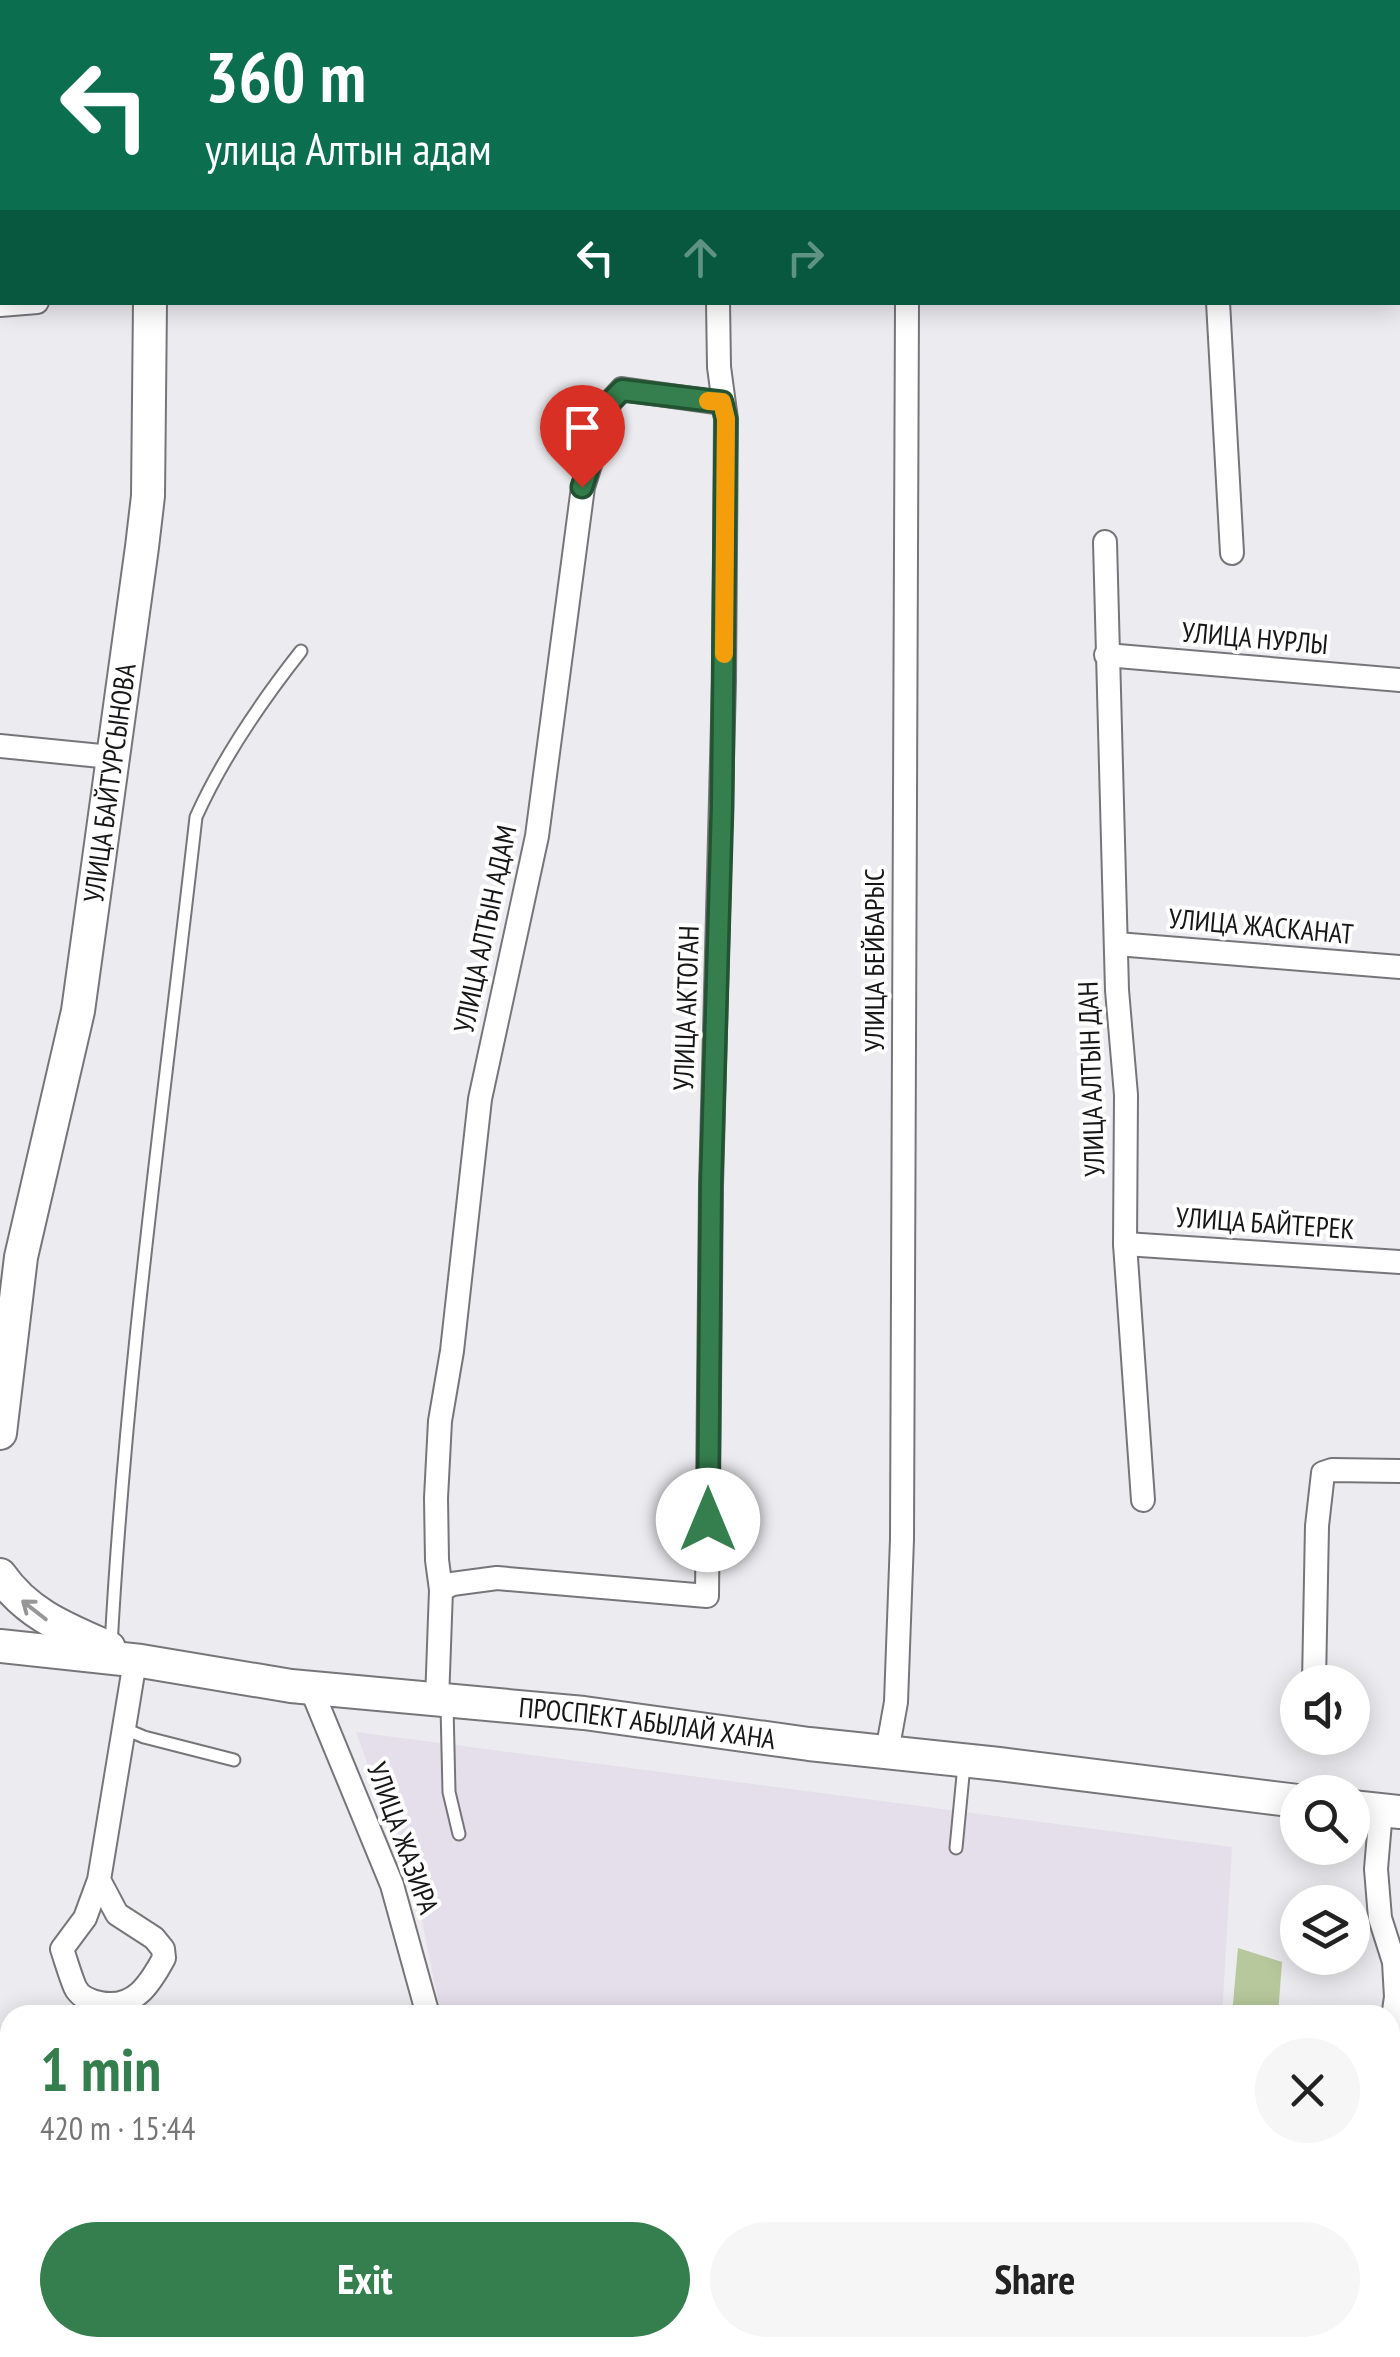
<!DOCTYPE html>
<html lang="en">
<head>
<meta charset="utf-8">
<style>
  :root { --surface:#fff; --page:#f6f6f6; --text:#222; --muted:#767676; --accent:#347f4d }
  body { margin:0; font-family:"PT Sans Narrow",sans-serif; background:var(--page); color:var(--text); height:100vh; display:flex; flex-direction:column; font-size:38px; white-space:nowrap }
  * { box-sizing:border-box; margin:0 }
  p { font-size:32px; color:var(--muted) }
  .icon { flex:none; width:55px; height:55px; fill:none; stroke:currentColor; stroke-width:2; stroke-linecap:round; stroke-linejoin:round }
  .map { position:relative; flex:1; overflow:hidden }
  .drawer { position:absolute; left:0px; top:2005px; width:1400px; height:352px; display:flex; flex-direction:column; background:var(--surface); border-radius:30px 30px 0 0; box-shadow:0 5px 25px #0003 }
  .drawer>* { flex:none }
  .banner { position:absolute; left:0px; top:0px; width:1400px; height:305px; box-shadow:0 5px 25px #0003; background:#0b6e4f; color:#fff; overflow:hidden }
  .buttons { position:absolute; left:1280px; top:1665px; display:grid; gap:20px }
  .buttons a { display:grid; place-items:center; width:90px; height:90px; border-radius:50%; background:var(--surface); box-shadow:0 5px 25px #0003; font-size:50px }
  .pin { position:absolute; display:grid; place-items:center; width:85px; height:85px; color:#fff; margin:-102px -42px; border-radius:50% 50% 50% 0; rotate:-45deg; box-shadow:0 0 10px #0007 }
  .pin .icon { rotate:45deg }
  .me { position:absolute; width:110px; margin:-55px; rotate:0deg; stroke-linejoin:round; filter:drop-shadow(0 0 8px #0008) }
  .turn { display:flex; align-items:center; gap:35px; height:210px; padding:0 40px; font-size:45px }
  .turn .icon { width:130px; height:130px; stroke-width:2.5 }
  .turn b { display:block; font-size:70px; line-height:85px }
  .lanes { display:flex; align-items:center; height:95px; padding:0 40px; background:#0003; justify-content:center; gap:50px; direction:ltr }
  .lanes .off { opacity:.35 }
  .round { display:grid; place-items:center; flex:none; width:105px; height:105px; border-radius:52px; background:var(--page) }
  .summary { display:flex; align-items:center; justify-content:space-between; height:170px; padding:0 40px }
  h1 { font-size:60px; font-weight:600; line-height:75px; color:var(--accent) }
  .button { display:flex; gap:20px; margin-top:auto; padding:20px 40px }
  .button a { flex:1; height:115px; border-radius:60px; background:var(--accent); color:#fff; font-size:40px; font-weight:600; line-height:115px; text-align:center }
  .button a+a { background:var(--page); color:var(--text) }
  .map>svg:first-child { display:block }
  .built { fill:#e4dfea }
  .green { fill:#b6c89c }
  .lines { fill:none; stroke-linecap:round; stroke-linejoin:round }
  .lane-casing { stroke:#777579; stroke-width:15 }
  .street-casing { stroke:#777579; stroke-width:26 }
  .secondary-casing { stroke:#777579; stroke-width:36 }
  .lane { stroke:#fff; stroke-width:11 }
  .street { stroke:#fff; stroke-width:22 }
  .secondary { stroke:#fff; stroke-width:32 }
  .oneway { stroke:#979797 }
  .route-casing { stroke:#225332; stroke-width:25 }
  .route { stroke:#347f4d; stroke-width:18 }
  .slow { stroke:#f59e0b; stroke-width:18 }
  .labels { text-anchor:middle; stroke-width:8; stroke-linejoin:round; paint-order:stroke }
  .street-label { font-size:28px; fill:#171718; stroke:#fff }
</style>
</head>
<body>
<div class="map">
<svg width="1400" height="2357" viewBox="0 0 1400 2357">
  <rect width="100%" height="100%" fill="#ecebef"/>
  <polygon class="built" points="356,1732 1232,1847 1222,2015 441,2015 420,1911"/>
  <polygon class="green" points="1238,1948 1282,1962 1278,2015 1232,2015"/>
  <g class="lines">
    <defs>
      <g id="lane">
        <polyline points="0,79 2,80"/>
        <path d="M111,1646C126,1369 165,1093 196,817C223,757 260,703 301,651"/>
        <polyline points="447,1706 449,1792 459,1834"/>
        <polyline points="125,1729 144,1737 234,1760"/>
        <polyline points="956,1848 964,1765"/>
        <polyline points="0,2157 10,2159"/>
        <polyline points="276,2348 276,2357"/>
        <polyline points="198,2357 199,2348"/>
      </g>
      <g id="street">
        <polyline points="716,0 716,2"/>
        <polyline points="489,2 489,0"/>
        <polyline points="911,2 911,0"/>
        <polyline points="1208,2 1208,0"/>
        <polyline points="1400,15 1400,71"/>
        <polyline points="1218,302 1232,553"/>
        <polyline points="0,305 37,302"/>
        <polyline points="1105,542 1117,990 1126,1095 1125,1244 1143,1500"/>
        <polyline points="1106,655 1400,680"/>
        <polyline points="0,746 111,757"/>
        <polyline points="1117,944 1400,967"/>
        <polyline points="1125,1244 1400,1262"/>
        <polyline points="441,1590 437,1560 436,1498 440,1421 452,1351 480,1099 537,836 583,487 610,402 622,389 721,403"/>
        <polyline points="1314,1682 1317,1526 1323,1473 1332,1470 1400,1471"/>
        <polyline points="310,1686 392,1885 428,2015"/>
        <polyline points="437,1701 441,1590 452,1584 497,1578 707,1596 711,1186 724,682 726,419 719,367 718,302"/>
        <polyline points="887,1752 896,1702 902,1539 907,302"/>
        <polyline points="1381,1810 1376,1869 1380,1918 1394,1962 1396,1997 1390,2038"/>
        <path d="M99,1880L85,1918L62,1949C66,1961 70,1975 75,1987C79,1996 90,2001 100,2003C134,2010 150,1984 164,1958L163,1949L154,1938L117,1914L99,1880L135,1661"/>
        <polyline points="462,2348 464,2357"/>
        <polyline points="695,2350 799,2357"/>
        <polyline points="1349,2357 1350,2348"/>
      </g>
      <g id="secondary">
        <polyline points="149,2 149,0"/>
        <path id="s1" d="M0,1433L21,1257L78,1011L142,547L148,496L150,302"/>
        <path d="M0,1575C28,1615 66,1629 109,1648"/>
        <path id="s2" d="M0,1646L141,1661L291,1686L584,1713L809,1744L999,1764L1298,1801"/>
        <polyline points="1352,1807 1400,1812"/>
      </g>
    </defs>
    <use href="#lane" class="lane-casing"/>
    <use href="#street" class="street-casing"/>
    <use href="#secondary" class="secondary-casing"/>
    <use href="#lane" class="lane"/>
    <use href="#street" class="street"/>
    <use href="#secondary" class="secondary"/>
  </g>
  <defs><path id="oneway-shaft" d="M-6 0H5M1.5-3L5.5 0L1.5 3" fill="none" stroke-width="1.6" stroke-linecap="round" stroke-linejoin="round" transform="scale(2.5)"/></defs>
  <use class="oneway" href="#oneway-shaft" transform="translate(34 1610) rotate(-142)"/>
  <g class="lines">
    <defs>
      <polyline id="route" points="582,487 610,402 622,390 722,402 726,419 722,805 711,1186 708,1520"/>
    </defs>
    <use href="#route" class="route-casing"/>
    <use href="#route" class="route"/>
    <polyline class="slow" points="708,401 722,402 726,419 724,654"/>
  </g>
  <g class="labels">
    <g class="street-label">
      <text transform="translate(1255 638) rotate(5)" y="10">УЛИЦА НУРЛЫ</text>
      <text dy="10" stroke="none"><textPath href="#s1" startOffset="660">УЛИЦА БАЙТУРСЫНОВА</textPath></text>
      <text transform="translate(1261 926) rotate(5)" y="10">УЛИЦА ЖАСКАНАТ</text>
      <text transform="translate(485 929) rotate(-78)" y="10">УЛИЦА АЛТЫН АДАМ</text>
      <text transform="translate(874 960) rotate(-90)" y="10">УЛИЦА БЕЙБАРЫС</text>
      <text transform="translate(686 1008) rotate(-88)" y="10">УЛИЦА АКТОГАН</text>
      <text transform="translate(1091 1079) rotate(-92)" y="10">УЛИЦА АЛТЫН ДАН</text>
      <text transform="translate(1265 1223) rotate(4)" y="10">УЛИЦА БАЙТЕРЕК</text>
      <text dy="10" stroke="none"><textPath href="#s2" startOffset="652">ПРОСПЕКТ АБЫЛАЙ ХАНА</textPath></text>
      <text transform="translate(403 1838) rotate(70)" y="10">УЛИЦА ЖАЗИРА</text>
    </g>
  </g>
</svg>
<div class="buttons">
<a><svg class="icon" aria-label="sound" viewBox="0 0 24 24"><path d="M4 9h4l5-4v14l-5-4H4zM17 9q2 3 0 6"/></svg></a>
<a><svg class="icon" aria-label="search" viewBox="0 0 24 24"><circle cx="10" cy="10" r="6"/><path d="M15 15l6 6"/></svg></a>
<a><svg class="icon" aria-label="layers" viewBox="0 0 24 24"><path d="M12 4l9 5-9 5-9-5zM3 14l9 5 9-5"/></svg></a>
</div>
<div class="pin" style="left:582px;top:487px;background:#d93025"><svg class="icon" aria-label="arrive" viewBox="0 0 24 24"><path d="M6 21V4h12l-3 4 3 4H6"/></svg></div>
<svg class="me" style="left:708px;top:1520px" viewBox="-20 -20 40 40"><circle r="19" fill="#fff"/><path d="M0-13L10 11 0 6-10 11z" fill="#347f4d"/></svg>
<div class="banner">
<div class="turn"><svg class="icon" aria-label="left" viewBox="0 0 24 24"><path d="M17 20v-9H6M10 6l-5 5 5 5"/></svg><div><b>360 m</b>улица Алтын адам</div></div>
<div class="lanes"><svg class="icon" aria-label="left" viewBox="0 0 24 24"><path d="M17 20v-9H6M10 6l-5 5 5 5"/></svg><svg class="icon off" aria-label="ahead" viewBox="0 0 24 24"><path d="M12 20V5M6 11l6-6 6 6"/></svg><svg class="icon off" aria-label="right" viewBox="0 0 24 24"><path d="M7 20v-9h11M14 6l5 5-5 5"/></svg></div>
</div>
<section class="drawer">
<div class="summary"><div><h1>1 min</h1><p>420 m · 15:44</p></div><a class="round"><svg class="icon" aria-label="close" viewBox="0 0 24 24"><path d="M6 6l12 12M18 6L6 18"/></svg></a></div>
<div class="button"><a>Exit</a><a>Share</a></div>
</section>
</div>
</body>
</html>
